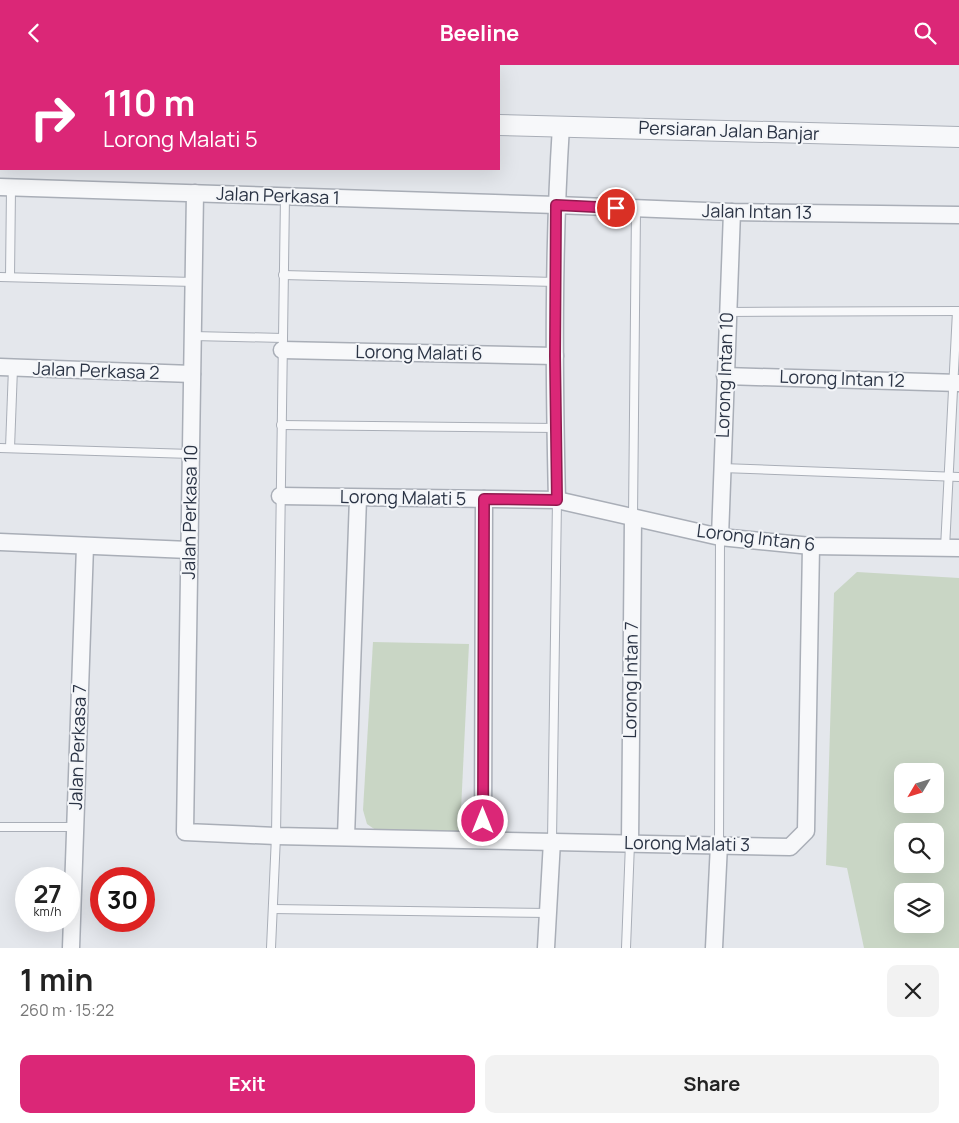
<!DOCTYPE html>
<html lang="en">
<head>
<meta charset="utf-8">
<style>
  :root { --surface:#fff; --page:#f2f2f2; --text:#222; --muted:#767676; --accent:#db2777 }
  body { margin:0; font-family:Manrope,sans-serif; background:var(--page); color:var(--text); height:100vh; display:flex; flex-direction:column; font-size:19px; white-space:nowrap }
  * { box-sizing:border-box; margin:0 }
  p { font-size:16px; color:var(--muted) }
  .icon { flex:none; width:28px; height:28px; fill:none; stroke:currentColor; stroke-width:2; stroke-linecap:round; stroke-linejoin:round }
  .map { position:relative; height:883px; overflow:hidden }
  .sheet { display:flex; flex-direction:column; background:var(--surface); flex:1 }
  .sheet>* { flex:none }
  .guide { position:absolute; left:0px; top:0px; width:500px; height:105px; box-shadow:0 5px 20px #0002; background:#db2777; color:#fff; overflow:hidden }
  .needle { width:32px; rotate:232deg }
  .fabs { position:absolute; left:894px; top:698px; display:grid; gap:10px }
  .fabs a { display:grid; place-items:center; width:50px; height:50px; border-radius:10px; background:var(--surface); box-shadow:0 5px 20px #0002; font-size:25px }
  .speed { position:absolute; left:15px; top:802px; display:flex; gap:10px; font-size:25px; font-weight:700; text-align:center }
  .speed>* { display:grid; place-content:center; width:65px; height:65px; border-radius:50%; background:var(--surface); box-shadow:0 5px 20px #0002; line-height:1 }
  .speed small { font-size:12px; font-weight:400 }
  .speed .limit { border:8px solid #d22; background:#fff; color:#111 }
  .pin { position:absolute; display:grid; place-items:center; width:42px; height:42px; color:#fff; margin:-21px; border:2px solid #fff; border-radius:50%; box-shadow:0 1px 5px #0007 }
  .me { position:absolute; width:55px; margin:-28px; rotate:0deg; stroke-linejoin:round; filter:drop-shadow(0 0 4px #0008) }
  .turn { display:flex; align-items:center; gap:18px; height:105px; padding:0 20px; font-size:22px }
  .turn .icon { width:65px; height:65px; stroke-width:2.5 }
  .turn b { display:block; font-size:35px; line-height:42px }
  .round { display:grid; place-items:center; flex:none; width:52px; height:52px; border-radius:10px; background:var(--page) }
  .headline { display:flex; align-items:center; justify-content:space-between; height:85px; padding:0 20px }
  h1 { font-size:30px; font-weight:700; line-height:38px }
  .action { display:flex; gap:10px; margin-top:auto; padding:10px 20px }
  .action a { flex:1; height:58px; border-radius:10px; background:var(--accent); color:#fff; font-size:20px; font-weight:700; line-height:58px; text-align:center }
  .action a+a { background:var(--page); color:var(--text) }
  header { display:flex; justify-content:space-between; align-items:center; height:65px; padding:0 20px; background:var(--accent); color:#fff; font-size:22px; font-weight:700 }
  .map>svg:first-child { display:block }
  .green { fill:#c9d6c5; fill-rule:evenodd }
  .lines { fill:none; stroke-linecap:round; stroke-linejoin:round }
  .service-casing { stroke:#a9aeb7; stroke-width:10 }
  .minor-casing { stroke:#a9aeb7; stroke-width:19 }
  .tertiary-casing { stroke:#a9aeb7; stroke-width:22 }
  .service { stroke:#f7f8fa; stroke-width:8 }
  .minor { stroke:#f7f8fa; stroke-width:16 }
  .tertiary { stroke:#f7f8fa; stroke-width:20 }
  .route-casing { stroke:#8e194d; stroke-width:12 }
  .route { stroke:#db2777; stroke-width:9 }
  .labels { text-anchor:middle; stroke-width:4; stroke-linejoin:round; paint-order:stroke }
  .street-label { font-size:18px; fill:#2b3445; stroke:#f4f6f9 }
</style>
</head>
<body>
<header><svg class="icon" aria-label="back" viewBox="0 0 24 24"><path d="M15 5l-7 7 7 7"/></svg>Beeline<svg class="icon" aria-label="search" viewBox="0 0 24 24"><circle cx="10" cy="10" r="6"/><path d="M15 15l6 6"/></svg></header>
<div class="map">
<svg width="959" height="883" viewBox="0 0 959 883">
  <rect width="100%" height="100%" fill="#e4e7ec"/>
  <g class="green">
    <path d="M857,507L959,513V883H864L847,803L826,800L834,528ZM902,706H935V739H902ZM902,766H935V799H902ZM902,826H935V859H902Z"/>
    <polygon points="373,577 469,579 460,766 380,768 367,759 363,745"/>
  </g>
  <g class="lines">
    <defs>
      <g id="service">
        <polyline points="283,210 555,217"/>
        <polyline points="0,212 194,217"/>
        <polyline points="10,212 11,123"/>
        <polyline points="728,247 959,246"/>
        <polyline points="193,271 283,273"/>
        <polyline points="281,360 555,363"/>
        <polyline points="0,383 191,389"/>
        <polyline points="10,383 13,303"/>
        <polyline points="722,403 959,412"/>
        <polyline points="633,453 636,144"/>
        <polyline points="945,483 957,246"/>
        <polyline points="0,762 75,762"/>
        <polyline points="552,776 557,435"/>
        <polyline points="719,779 720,472"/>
        <polyline points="273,844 548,848"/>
        <polyline points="271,883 276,771 285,131"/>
        <polyline points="626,883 630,778"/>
      </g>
      <g id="minor">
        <polyline points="0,122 556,140 732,147 959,150"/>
        <polyline points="195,128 185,767 276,771 790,782 806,766 811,481"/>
        <polyline points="282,285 555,291"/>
        <polyline points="0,302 192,309"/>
        <polyline points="725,311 959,318"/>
        <polyline points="280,431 557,435 720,472 811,481 959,483"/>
        <path d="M557,435C554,310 553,185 561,61"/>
        <polyline points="720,472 732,147"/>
        <polyline points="0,477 189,485"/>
        <polyline points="346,772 358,433"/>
        <polyline points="483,775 484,434"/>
        <polyline points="630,778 633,453"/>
        <polyline points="71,883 85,481"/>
        <polyline points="546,883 552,776"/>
        <polyline points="714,883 719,779"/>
      </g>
      <g id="tertiary">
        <polyline points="0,52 1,52"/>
        <polyline points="499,60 959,72"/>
      </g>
    </defs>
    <use href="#service" class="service-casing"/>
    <use href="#minor" class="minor-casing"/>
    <use href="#tertiary" class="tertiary-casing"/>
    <use href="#service" class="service"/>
    <use href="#minor" class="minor"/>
    <use href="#tertiary" class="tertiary"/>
  </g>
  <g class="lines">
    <defs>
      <polyline id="route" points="483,756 484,434 557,435 555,291 556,140 616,143"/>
    </defs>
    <use href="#route" class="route-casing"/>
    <use href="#route" class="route"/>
  </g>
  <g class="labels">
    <g class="street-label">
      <text transform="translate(729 66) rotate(2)" y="6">Persiaran Jalan Banjar</text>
      <text transform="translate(278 131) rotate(2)" y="6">Jalan Perkasa 1</text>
      <text transform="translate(757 147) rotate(1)" y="6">Jalan Intan 13</text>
      <text transform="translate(419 288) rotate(1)" y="6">Lorong Malati 6</text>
      <text transform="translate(96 306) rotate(2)" y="6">Jalan Perkasa 2</text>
      <text transform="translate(725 310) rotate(-88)" y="6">Lorong Intan 10</text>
      <text transform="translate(842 314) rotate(2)" y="6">Lorong Intan 12</text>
      <text transform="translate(403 433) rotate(1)" y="6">Lorong Malati 5</text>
      <text transform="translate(190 447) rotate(-89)" y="6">Jalan Perkasa 10</text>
      <text transform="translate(756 473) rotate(7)" y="6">Lorong Intan 6</text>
      <text transform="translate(631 615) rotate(-89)" y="6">Lorong Intan 7</text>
      <text transform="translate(78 682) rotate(-88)" y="6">Jalan Perkasa 7</text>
      <text transform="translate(687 779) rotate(1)" y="6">Lorong Malati 3</text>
    </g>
  </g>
</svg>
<div class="fabs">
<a><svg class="needle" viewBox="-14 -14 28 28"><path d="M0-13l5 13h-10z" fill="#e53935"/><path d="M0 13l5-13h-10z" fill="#767676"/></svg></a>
<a><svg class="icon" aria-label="search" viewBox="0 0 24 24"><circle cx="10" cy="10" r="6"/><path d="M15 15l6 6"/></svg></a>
<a><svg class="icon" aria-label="layers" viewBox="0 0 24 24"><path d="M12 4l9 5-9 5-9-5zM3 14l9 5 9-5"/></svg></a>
</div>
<div class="speed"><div>27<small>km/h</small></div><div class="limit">30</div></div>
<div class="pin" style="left:616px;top:143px;background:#d93025"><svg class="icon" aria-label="arrive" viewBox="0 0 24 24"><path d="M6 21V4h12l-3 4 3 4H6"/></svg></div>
<svg class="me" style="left:483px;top:756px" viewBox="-20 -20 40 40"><circle r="17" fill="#db2777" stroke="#fff" stroke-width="3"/><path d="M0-11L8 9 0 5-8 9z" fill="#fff"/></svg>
<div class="guide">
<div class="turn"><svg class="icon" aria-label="right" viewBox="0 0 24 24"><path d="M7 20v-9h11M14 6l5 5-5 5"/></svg><div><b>110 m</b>Lorong Malati 5</div></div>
</div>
</div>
<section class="sheet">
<div class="headline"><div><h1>1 min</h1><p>260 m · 15:22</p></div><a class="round"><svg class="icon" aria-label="close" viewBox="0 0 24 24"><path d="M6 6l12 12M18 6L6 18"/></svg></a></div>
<div class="action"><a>Exit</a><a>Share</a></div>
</section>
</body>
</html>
